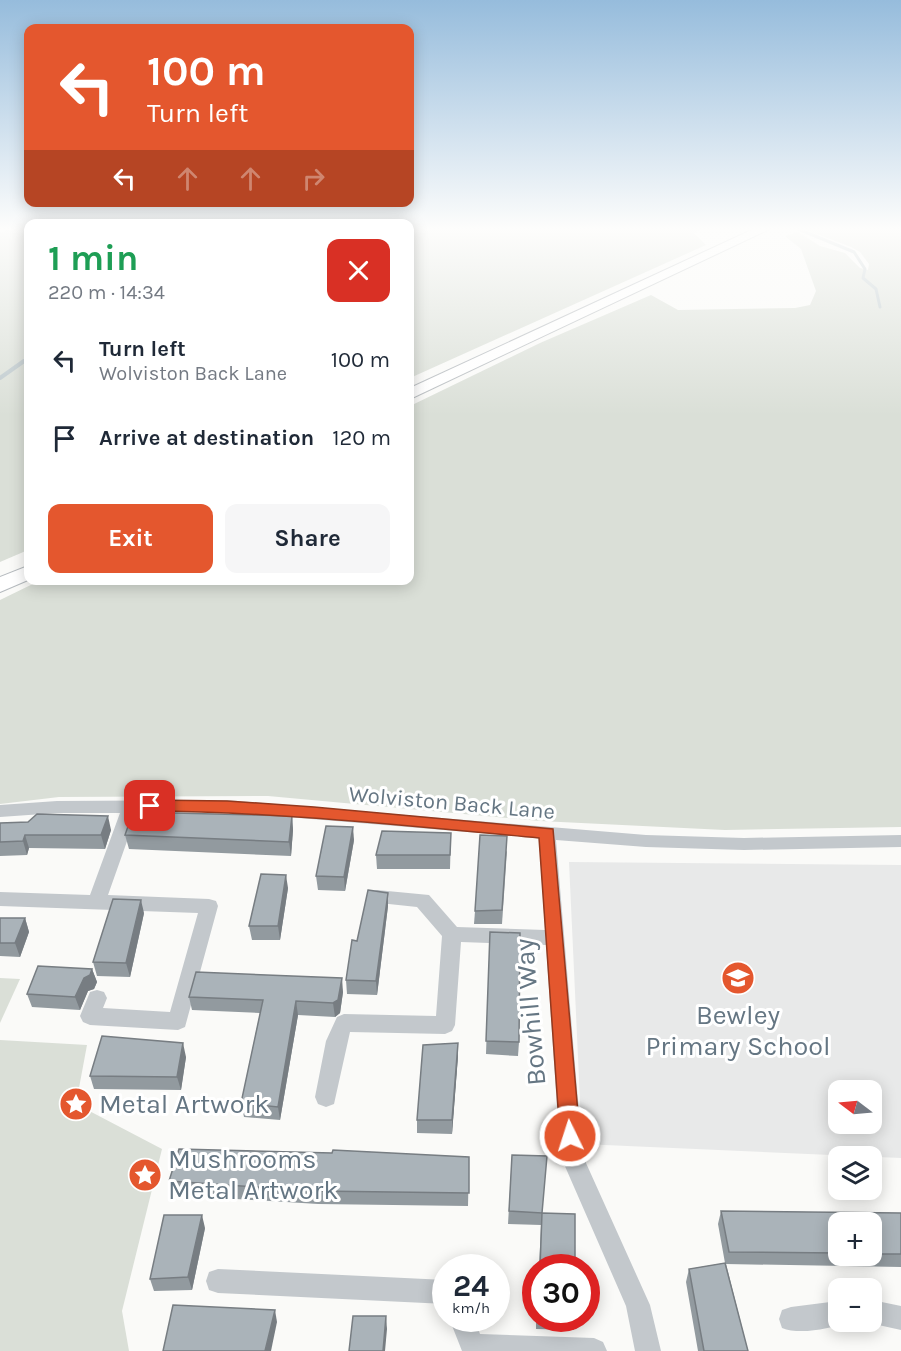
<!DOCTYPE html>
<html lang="en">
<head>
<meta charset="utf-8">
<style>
  :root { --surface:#fff; --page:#f6f6f7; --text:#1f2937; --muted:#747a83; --accent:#e4572e }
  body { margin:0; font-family:Karla,sans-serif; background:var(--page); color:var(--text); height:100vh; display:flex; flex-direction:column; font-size:22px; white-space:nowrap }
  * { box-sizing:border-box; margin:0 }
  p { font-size:20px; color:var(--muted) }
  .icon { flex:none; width:33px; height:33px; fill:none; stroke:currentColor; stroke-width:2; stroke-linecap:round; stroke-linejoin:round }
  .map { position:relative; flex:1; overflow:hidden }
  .side { position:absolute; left:24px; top:219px; width:390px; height:366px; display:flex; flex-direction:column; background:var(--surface); border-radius:12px; box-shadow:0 3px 15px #0003 }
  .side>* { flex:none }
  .guide { position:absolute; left:24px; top:24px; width:390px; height:183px; border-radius:12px; box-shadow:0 3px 15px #0003; background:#e4572e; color:#fff; overflow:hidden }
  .needle { width:39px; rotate:286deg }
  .fabs { position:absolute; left:828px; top:1080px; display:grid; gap:12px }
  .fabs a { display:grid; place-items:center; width:54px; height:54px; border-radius:12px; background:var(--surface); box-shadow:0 3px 15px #0003; font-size:30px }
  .speed { position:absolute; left:432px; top:1254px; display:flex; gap:12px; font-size:30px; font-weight:700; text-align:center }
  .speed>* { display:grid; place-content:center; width:78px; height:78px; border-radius:50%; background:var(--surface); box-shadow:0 3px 15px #0003; line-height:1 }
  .speed small { font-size:15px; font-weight:400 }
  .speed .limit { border:9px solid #d22; background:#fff; color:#111 }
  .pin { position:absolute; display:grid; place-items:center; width:51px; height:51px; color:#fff; margin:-26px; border-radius:12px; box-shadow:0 3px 9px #0006 }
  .me { position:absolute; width:66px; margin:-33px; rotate:356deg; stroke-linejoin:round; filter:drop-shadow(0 0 4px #0008) }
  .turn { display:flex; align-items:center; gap:21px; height:126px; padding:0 24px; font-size:27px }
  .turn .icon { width:78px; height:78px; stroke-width:2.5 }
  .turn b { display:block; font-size:42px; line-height:51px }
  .lanes { display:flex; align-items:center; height:57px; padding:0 24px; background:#0003; justify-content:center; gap:30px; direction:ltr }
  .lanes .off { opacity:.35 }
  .round { display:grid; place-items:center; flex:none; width:63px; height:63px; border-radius:12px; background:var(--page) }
  .summary { display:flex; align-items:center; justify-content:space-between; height:102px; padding:0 24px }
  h1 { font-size:36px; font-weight:700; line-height:45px; color:#1e9e55 }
  .cta { display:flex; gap:12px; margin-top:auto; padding:12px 24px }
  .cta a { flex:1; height:69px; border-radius:12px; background:var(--accent); color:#fff; font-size:24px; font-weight:700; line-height:69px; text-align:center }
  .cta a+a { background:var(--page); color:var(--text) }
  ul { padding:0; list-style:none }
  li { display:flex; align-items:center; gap:18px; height:78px; padding:0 24px }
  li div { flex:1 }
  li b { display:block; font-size:22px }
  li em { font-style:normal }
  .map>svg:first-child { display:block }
  .built { fill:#e8e9e9; fill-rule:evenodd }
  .green { fill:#dadfd7 }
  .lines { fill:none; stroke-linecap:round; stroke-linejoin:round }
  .stream-far1 { stroke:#bbc7cb; stroke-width:3 }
  .stream { stroke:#bbc7cb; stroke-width:4 }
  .primary-casing { stroke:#b5babe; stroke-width:2 }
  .street { fill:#c3c8cc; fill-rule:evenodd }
  .primary { fill:#fff; fill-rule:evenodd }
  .wall { fill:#929a9f; fill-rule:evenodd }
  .shaded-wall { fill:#777d82 }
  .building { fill:#aab3b9; stroke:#777d82; stroke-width:1.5 }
  .route { fill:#e4572e; stroke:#94391e; stroke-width:1.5 }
  .labels { text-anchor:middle; stroke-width:6; stroke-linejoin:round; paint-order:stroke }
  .street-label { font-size:22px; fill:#657683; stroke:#fff }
  .near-street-label { font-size:27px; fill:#657683; stroke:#fff }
  .near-poi-label { font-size:27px; fill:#657683; stroke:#fff; text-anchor:start }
</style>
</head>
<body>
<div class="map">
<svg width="901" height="1351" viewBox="0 0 901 1351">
  <rect width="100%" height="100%" fill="#fafaf8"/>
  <path class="built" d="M569,862L901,865V1158L582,1144ZM838,1090H872V1124H838Z"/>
  <g class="green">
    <polygon points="15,227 28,227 28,550 0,562 0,233"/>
    <polygon points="410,227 707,227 694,233 706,245 410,378"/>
    <polygon points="809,227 901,227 901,827 725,830 540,821 268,796 59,797 0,804 0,600 41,580 410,580 410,406 540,343 651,295 678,310 795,308 810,305 816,291 801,249 785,236 798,232 820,246 845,253 860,268 868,270 869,264 860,252 851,247 804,229"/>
    <polygon points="0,978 20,979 0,1023"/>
    <polygon points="0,1040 87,1045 76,1104 162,1149 122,1311 129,1351 0,1351"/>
  </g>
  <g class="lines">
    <g class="stream-far1">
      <polyline points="798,229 854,252 865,269 863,278 876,289 880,307"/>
      <polyline points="21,363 28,358"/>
    </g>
    <polyline class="stream" points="0,378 24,361"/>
    <defs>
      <g id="primary">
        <polygon points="758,227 774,227 410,399 410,388"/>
        <polygon points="28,566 28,580 0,592 0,577"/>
      </g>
    </defs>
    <use href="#primary" class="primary-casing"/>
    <g class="street">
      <polygon points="227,800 646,835 744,838 901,835 901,847 744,850 646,847 556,840 581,1136 586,1163 650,1305 661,1351 635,1351 626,1306 564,1164 559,1136 546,945 461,942 455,1025 452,1031 445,1034 350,1032 334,1104 326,1107 318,1104 315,1097 326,1041 337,1017 344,1014 436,1016 442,936 417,907 370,902 368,897 370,892 377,890 429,895 457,927 545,930 539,838 227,812 137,813 108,895 209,899 216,901 218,906 185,1027 178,1030 90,1025 83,1022 80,1016 90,992 97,990 104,992 107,998 103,1008 170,1012 198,913 0,906 0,892 90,895 120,813 57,813 0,817 0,805 57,801"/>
      <polygon points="218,1269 446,1280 446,1304 218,1293 209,1290 206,1281 209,1272"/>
      <polygon points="872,1300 901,1306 901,1330 865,1322 872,1322"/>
      <path d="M838,1301V1322H847C831,1329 799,1335 782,1328L779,1319L782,1310L791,1307Z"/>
      <polygon points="449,1318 474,1318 480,1334 594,1338 603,1342 607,1351 462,1351"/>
    </g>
    <use href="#primary" class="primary"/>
  </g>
  <g class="wall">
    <polygon points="292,816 293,830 291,856 129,849 125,835"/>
    <polygon points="28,822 111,830 105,849 29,848 27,855 0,856 0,823"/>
    <polygon points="451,833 450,869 377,869 376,855"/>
    <polygon points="354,840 345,891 318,890 316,876"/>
    <polygon points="507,850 502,924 474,924 475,911"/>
    <polygon points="288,888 280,940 252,940 249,926"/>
    <polygon points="388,893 388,906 377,995 347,994 346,980 357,941"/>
    <polygon points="144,913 130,977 97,976 93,962"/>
    <polygon points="0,918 25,918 29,932 20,957 0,956"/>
    <polygon points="490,932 519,1042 518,1056 486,1054"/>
    <polygon points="92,969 97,982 94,989 88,991 80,1010 32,1007 27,994"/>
    <polygon points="343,992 340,1013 335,1017 298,1015 280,1120 244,1117 241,1103 260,1013 192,1010 189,997"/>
    <polygon points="458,1056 452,1134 417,1133 417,1120"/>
    <polygon points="186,1057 181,1090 94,1089 90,1076"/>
    <polygon points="512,1155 542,1213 575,1268 539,1268 541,1225 508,1224"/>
    <polygon points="469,1157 468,1206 318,1204 172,1195 169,1181"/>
    <path d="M721,1211L901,1213V1267L726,1264L748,1351H698L686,1282L689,1269L725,1263L718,1224ZM838,1222H872V1256H838Z"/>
    <polygon points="205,1228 192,1290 154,1291 150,1279"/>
    <polygon points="536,1318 575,1318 574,1330 536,1329"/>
  </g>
  <g class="shaded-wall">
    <polygon points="108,816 111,830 105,849 101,835"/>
    <polygon points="292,816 293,830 291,856 289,842"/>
    <polygon points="353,827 354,840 345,891 344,877"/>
    <polygon points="25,835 29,848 27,855 23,841"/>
    <polygon points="286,875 288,888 280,940 278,926"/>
    <polygon points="388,893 388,906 377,995 376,981"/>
    <polygon points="141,900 144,913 130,977 126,963"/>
    <polygon points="25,918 29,932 20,957 15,943"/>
    <polygon points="92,969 97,982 94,989 88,991 80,1010 75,997 84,978"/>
    <polygon points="342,978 343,992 340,1013 335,1017 333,1003"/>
    <polygon points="296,1001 298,1015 280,1120 278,1107"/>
    <polygon points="183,1043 186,1057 181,1090 177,1077"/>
    <polygon points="458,1043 458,1056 452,1134 452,1120"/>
    <polygon points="202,1215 205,1228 192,1290 188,1277"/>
    <polygon points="275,1310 277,1322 271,1351 265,1351"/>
    <polygon points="386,1316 387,1329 385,1351 383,1351"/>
  </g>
  <g class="building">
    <polygon points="133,812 292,816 289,842 125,835"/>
    <polygon points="37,814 108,816 101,835 25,835 23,841 0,842 0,823 28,822"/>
    <polygon points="326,826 353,827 344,877 316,876"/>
    <polygon points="382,831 451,833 450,855 376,855"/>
    <polygon points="480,835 507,836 502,910 475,911"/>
    <polygon points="261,874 286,875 278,926 249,926"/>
    <polygon points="368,890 388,893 376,981 346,980 352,940 357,941"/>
    <polygon points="113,899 141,900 126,963 93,962"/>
    <polygon points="0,918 25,918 15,943 0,943"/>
    <polygon points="490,932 520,933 519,1042 486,1041"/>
    <polygon points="38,966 92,969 90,975 84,978 75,997 27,994"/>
    <polygon points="196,972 342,978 338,1000 333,1003 296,1001 278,1107 241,1103 263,1000 189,997"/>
    <polygon points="102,1036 183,1043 177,1077 90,1076"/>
    <polygon points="458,1043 452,1120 417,1120 423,1045"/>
    <polygon points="179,1149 332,1153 333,1150 469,1157 469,1193 316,1191 169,1181"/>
    <polygon points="512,1155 547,1156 542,1213 509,1211"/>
    <polygon points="721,1211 901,1213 901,1254 872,1254 872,1222 838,1222 838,1253 729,1252"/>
    <polygon points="542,1213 575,1214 575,1268 540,1268"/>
    <polygon points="164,1215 202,1215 188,1277 150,1279"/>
    <polygon points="725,1263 748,1351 704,1351 689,1269"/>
    <polygon points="173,1305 275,1310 265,1351 163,1351"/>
    <polygon points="353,1316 386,1316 383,1351 349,1351"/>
  </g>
  <linearGradient id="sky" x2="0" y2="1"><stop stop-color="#96bcdc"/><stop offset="0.55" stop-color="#fdfdfc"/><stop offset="1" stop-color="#fdfdfc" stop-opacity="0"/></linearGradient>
  <rect width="901" height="416" fill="url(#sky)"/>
  <path class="route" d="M150,800L227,801L314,807L553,829L580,1136L577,1143L570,1146L563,1143L560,1136L539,838C410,826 280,812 150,811L142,806Z"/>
  <defs>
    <symbol id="school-disc" viewBox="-11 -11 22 22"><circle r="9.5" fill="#e4572e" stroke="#fff"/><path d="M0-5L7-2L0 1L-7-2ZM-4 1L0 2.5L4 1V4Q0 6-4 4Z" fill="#fff"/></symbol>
    <symbol id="sight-disc" viewBox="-11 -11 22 22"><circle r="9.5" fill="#e4572e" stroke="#fff"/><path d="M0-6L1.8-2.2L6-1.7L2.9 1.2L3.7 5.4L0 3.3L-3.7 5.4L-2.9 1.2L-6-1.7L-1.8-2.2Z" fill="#fff"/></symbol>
  </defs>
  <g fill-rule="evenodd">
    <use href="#school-disc" x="719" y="959" width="38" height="38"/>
    <use href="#sight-disc" x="57" y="1085" width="38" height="38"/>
    <use href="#sight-disc" x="126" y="1156" width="38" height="38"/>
  </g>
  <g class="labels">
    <g class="street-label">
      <text transform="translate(452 802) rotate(5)" y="8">Wolviston Back Lane</text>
    </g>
    <g class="near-street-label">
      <text transform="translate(530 1012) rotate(-95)" y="9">Bowhill Way</text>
    </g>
    <g class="near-poi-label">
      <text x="738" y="1024" text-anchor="middle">Bewley<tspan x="738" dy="31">Primary School</tspan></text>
      <text x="99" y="1113">Metal Artwork</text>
      <text x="168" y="1168">Mushrooms<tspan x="168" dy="31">Metal Artwork</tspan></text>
    </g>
  </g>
</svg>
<div class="fabs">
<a><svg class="needle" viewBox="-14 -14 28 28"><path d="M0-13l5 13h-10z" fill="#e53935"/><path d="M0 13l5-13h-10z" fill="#747a83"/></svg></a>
<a><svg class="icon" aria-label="layers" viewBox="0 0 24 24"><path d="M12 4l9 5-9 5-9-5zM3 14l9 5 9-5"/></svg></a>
<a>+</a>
<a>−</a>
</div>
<div class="speed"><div>24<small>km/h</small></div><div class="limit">30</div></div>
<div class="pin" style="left:150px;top:806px;background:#d93025"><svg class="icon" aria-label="arrive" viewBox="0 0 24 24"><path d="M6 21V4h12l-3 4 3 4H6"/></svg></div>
<svg class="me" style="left:570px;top:1136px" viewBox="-20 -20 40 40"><circle r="17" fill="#e4572e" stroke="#fff" stroke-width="3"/><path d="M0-11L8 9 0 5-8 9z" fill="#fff"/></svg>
<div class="guide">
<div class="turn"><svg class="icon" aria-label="left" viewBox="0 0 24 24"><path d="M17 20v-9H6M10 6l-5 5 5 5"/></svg><div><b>100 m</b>Turn left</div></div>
<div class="lanes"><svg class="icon" aria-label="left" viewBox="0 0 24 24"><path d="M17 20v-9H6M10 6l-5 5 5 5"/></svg><svg class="icon off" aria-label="ahead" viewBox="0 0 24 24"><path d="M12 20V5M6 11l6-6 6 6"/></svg><svg class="icon off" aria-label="ahead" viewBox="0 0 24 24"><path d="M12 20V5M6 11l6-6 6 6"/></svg><svg class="icon off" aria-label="right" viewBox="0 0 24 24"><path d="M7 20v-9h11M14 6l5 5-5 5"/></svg></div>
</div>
<section class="side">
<div class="summary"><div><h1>1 min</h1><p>220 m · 14:34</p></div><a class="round" style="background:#d93025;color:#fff"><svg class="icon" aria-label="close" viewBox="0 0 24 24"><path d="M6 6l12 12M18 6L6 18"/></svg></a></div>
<ul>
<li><svg class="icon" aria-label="left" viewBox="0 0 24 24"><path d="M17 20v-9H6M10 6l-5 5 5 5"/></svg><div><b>Turn left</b><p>Wolviston Back Lane</p></div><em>100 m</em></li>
<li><svg class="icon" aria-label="arrive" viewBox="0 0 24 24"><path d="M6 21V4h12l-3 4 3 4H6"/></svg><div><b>Arrive at destination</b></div><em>120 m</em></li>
</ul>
<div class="cta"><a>Exit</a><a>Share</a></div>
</section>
</div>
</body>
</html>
